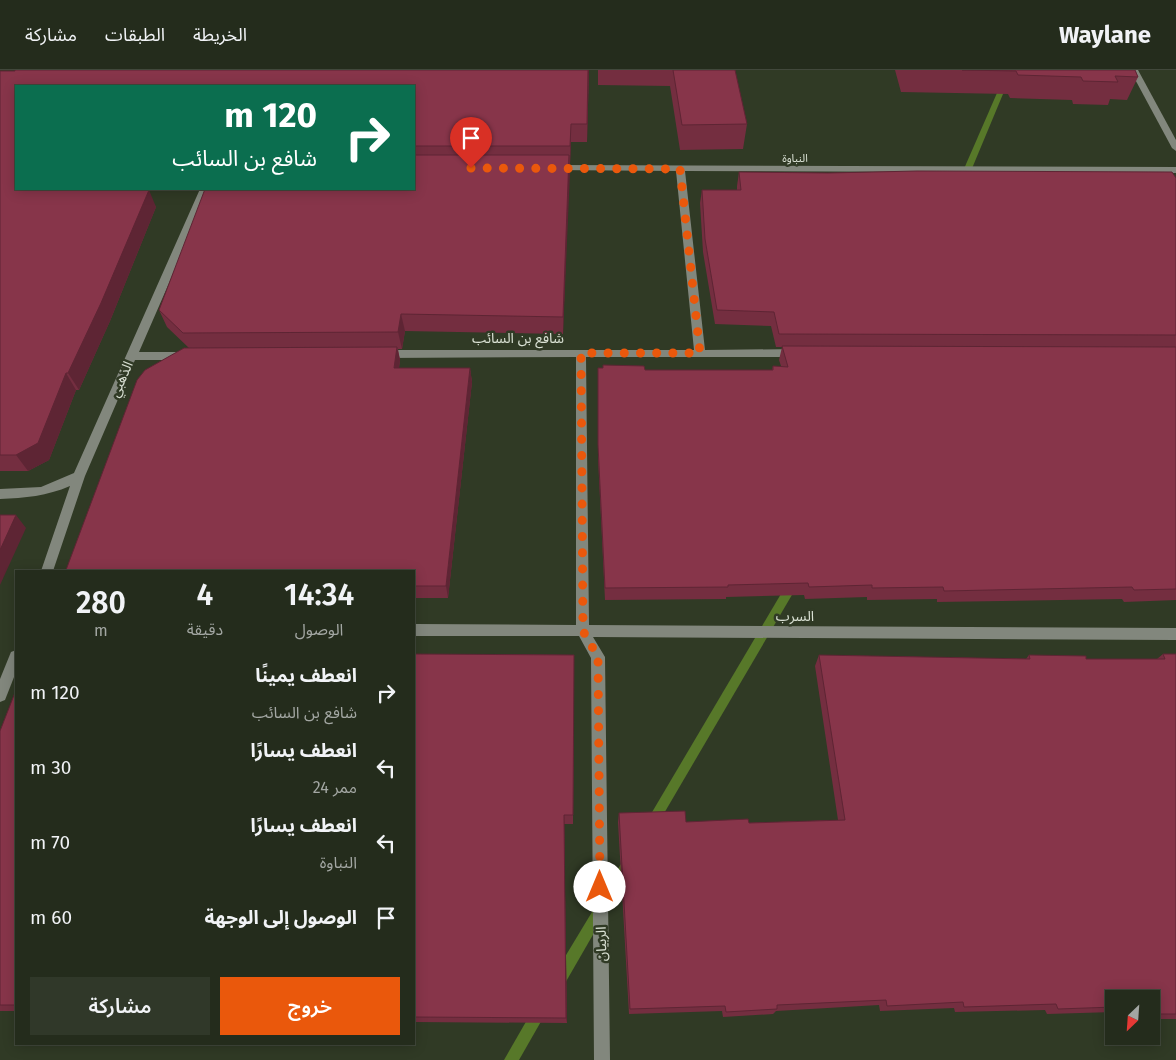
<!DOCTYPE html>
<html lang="ar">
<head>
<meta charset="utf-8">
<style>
  :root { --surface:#242c1c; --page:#303829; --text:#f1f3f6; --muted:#a3a7a3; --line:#41483b; --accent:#ea580c }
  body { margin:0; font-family:"Fira Sans","Noto Sans Arabic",sans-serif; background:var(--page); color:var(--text); direction:rtl; height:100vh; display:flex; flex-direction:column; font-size:19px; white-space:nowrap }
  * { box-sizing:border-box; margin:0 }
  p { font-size:16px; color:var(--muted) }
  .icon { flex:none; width:28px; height:28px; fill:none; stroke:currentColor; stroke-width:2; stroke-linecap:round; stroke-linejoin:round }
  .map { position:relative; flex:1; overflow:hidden; direction:ltr }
  .details { position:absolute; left:15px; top:500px; width:400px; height:475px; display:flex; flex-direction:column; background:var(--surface); border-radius:0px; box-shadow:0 2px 12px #0003,0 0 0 1px var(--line); direction:rtl }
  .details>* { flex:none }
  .top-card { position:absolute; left:15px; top:15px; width:400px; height:105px; border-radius:0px; box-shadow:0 2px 12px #0003,0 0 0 1px var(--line); direction:rtl; background:#0b6e4f; color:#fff; overflow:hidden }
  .needle { width:32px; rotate:205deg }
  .buttons { position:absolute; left:1105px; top:920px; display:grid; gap:10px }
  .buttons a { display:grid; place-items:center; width:55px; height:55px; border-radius:0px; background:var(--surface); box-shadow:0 2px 12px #0003,0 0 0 1px var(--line); font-size:25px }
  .pin { position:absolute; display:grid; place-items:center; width:42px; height:42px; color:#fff; margin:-51px -21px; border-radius:50% 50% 50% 0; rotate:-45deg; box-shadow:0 0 5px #0007 }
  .pin .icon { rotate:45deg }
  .me { position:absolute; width:55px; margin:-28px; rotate:0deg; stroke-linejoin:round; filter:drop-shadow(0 0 4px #0008) }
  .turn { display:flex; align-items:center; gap:18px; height:105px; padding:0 15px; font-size:22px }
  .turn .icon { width:65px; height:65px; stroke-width:2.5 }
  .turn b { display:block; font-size:35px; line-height:42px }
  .eta { display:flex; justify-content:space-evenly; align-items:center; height:85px; text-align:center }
  .eta b { font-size:30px; font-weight:600; line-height:35px }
  .cta { display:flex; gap:10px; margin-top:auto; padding:10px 15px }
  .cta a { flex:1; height:58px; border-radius:0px; background:var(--accent); color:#fff; font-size:20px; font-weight:600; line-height:58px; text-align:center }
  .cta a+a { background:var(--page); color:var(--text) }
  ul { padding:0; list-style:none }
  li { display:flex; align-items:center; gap:15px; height:75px; padding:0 15px }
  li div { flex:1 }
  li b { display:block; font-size:19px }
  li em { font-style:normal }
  header { display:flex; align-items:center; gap:30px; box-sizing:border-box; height:70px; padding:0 25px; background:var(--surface); border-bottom:1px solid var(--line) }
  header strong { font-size:24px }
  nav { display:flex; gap:28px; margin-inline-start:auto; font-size:18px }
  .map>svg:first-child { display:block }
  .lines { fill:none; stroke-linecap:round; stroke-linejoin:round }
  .stream { fill:#577829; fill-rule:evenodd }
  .minor { fill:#82877d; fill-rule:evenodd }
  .wall { fill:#742e40 }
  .shaded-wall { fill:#5e2534 }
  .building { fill:#87354a; stroke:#5e2534 }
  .route { stroke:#ea580c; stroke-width:9; stroke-dasharray:0 16.2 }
  .labels { text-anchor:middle; stroke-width:5; stroke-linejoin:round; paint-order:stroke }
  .far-street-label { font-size:11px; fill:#dae1d4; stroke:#303a25 }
  .street-label { font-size:14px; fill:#dae1d4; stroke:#303a25 }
</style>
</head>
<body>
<header>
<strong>Waylane</strong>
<nav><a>الخريطة</a><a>الطبقات</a><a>مشاركة</a></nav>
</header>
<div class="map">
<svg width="1176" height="990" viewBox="0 0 1176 990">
  <rect width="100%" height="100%" fill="#303a25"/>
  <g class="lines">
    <g class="stream">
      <polygon points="1007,0 1013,0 968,108 961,110 960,108"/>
      <polygon points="792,511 796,512 797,515 796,518 656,757 652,759 648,757 646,753 648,749 788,512"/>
      <polygon points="628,787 632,789 634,793 632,797 564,915 559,917 554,915 552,910 554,905 624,789"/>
      <polygon points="540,934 545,936 547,941 519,990 504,990 535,936"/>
    </g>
    <g class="minor">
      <polygon points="1130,0 1138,0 1176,70 1176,81 1172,78"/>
      <polygon points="554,95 1176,97 1176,103 685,101 705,280 798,279 803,283 798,287 586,287 589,555 1176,558 1176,570 593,567 605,587 610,990 594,990 591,588 579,566 414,566 414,554 576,555 576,287 383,288 378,284 383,280 694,280 676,101 551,100 551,96"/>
      <path d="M200,119H210L139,282H188L193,286L188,290H135L85,406L53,501H41L70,416C47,426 25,428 0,429V419L41,417L74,403Z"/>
      <polygon points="16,580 16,602 5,630 0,632 0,609 11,582"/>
    </g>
  </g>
  <g class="wall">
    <polygon points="15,0 589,0 587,72 571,72 570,94 569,94 563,264 405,261 402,279 398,279 400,290 399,298 470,298 472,312 448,528 414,528 414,501 189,278 167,257 159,240 414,119 414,16 16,16 16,119 146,119 145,120 156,137 110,251 79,320 76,320 49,390 28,401 0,401 0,1 15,1"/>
    <polygon points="598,0 735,0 747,54 743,79 680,80 670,16 598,15"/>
    <polygon points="895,0 1135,0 1138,7 1127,30 1110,29 1108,35 1073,34 1072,30 1010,28 1008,24 901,22"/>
    <polygon points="739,102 1176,108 1176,530 1124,532 1122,529 937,532 937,529 867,530 867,527 805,529 804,525 726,527 726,529 605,530 598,388 598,298 645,300 772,300 773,296 781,296 779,290 782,277 776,277 771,256 715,254 703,182 700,133 702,120 737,120 737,116"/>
    <polygon points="414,584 574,585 573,754 564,754 567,953 414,952"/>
    <polygon points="1163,584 1176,584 1176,949 1151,949 1151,929 1114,929 1114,942 1047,944 1045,940 955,942 954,938 880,941 879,935 776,941 773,944 723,947 722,941 629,944 618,752 619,743 686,752 749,753 838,750 815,596 819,585 1026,589 1029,585 1086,589 1157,589"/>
    <polygon points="16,620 16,941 0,941 0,661"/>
  </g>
  <g class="shaded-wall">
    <polygon points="588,0 589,0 587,72 587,54"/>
    <polygon points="571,54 571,72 570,94 570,76"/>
    <polygon points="569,85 570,103 563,264 563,247"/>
    <polygon points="131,119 146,119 138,137 131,120"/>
    <polygon points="149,120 156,137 110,251 79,320 68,303"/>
    <polygon points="401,244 405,261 402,279 398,262"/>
    <polygon points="397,277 400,290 397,312 394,298"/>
    <polygon points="470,298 472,312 448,528 446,516"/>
    <polygon points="66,303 76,320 49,390 28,401 16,385"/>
    <polygon points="16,445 26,458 0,515 0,480"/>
    <polygon points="564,745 564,754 567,953 566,948"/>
  </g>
  <g class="building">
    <polygon points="15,0 588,0 587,54 571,54 570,76 414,76 414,16 16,16 16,119 131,119 131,120 149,120 101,233 68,303 66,303 38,373 16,385 0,385 0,1 15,1"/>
    <polygon points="673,0 735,0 747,54 682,55"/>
    <polygon points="962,0 1135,0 1138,7 1115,6 1118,12 1083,11 1081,7 1018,5 1016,1"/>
    <polygon points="414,85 569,85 563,247 401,244 398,262 183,263 159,240 205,119 414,119"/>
    <polygon points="917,101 1172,102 1176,108 1176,265 779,264 774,242 717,240 705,169 702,120 741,120 739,102 828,103"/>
    <polygon points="782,276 1176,277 1176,519 1134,520 1132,517 944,521 943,517 872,518 872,515 809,517 808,513 728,515 728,517 605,518 598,375 598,298 603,298 603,295 644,296 645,300 773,300 773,296 788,297"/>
    <polygon points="397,277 394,298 470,298 446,516 414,516 414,501 67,501 66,500 137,310 145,300 184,278"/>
    <polygon points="0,445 16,445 0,480"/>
    <polygon points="414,584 574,585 573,745 564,745 566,948 414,947"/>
    <polygon points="1163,584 1176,584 1176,944 1151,944 1151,929 1114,929 1114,937 1058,939 1056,934 964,937 963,932 887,936 886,930 777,935 777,939 726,942 725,936 630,939 619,743 685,741 686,752 748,749 749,753 845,750 819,585 1030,589 1029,585 1086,586 1086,589 1165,589"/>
    <polygon points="16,620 16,935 0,935 0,661"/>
  </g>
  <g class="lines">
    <polyline class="route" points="471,98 680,99 700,283 581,283 583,561 598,587 600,817"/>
  </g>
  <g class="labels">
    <g class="far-street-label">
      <text x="795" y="92">النباوة</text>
    </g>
    <g class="street-label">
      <text x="518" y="273">شافع بن السائب</text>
      <text transform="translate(121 309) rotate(-66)" y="5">الذهبي</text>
      <text x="795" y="551">السرب</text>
      <text transform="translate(601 874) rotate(-91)" y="5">الربيان</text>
    </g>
  </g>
</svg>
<div class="buttons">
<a><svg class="needle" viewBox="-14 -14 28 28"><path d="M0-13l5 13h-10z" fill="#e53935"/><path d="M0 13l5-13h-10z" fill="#a3a7a3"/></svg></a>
</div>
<div class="pin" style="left:471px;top:98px;background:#d93025"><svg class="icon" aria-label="arrive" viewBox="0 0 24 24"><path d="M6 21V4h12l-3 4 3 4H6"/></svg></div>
<svg class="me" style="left:600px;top:817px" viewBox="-20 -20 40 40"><circle r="19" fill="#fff"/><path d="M0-13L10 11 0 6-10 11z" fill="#ea580c"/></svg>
<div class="top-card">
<div class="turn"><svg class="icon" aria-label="right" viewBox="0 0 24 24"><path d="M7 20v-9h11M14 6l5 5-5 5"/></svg><div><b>120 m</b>شافع بن السائب</div></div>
</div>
<section class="details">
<div class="eta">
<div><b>14:34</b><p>الوصول</p></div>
<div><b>4</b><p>دقيقة</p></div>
<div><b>280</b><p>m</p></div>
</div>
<ul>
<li><svg class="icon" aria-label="right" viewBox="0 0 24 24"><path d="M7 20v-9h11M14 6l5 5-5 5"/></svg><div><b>انعطف يمينًا</b><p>شافع بن السائب</p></div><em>120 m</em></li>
<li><svg class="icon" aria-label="left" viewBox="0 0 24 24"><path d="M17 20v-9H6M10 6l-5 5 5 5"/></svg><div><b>انعطف يسارًا</b><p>ممر 24</p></div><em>30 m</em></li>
<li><svg class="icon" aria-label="left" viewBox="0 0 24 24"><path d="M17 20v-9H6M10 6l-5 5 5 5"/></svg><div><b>انعطف يسارًا</b><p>النباوة</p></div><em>70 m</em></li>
<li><svg class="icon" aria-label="arrive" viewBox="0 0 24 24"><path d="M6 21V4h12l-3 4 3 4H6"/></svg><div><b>الوصول إلى الوجهة</b></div><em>60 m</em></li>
</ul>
<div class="cta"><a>خروج</a><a>مشاركة</a></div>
</section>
</div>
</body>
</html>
